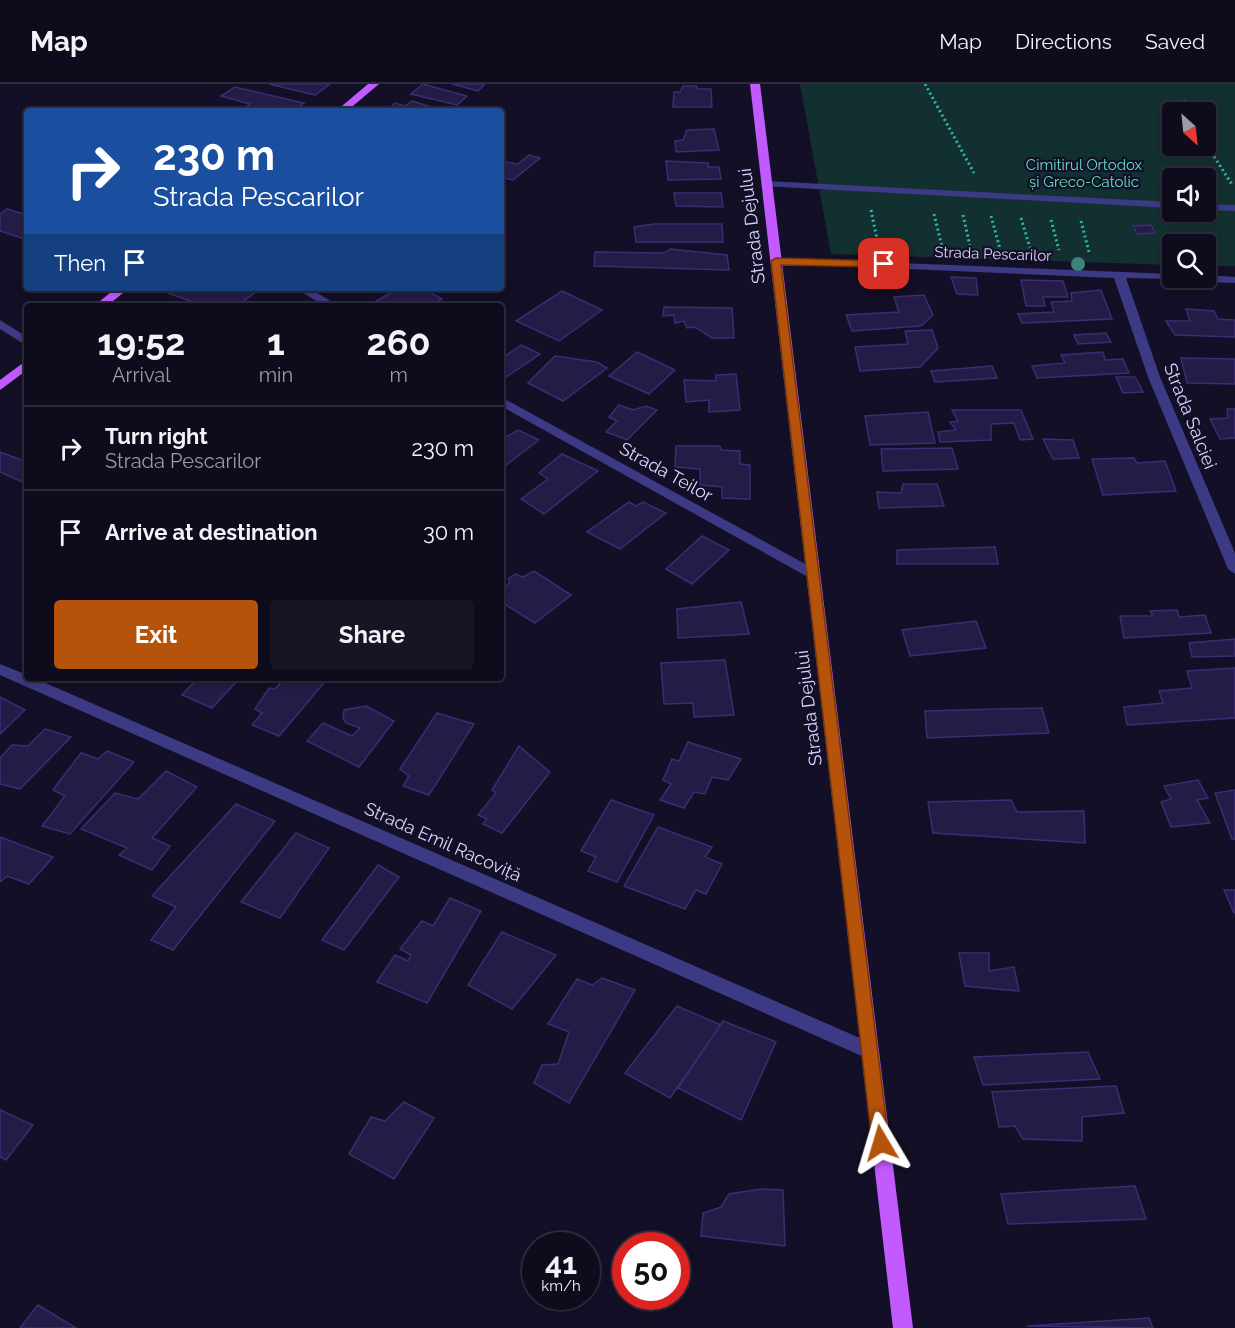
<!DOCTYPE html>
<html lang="en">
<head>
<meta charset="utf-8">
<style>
  :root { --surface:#0e0b1c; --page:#171425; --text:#f1f3f6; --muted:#9b9ba3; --line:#2e2b3b; --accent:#b45309 }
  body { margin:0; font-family:Raleway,sans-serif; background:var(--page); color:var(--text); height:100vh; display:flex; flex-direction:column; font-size:22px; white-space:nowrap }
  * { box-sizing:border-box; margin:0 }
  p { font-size:20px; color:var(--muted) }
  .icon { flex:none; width:33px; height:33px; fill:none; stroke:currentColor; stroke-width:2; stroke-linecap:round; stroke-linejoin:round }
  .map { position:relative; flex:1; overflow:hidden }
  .sheet { position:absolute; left:24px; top:219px; width:480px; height:378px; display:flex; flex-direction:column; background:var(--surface); border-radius:6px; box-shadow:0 3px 9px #0003,0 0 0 2px var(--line) }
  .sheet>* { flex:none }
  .guide { position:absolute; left:24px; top:24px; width:480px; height:183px; border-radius:6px; box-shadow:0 3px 9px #0003,0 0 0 2px var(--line); background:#1a4fa0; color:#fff; overflow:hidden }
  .needle { width:39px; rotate:153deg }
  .fabs { position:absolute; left:1162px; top:18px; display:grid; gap:12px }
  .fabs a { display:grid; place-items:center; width:54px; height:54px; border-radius:6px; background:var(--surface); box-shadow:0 3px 9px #0003,0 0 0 2px var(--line); font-size:30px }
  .speed { position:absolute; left:522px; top:1148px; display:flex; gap:12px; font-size:30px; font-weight:700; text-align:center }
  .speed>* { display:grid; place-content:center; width:78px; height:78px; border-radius:50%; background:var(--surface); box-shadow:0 3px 9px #0003,0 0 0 2px var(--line); line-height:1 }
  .speed small { font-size:15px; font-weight:400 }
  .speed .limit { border:9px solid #d22; background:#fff; color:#111 }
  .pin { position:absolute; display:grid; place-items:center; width:51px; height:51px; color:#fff; margin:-26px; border-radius:12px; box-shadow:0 3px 9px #0006 }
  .me { position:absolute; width:66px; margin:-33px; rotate:353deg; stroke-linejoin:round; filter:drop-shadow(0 0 4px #0008) }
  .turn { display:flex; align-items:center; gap:21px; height:126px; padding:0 30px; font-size:27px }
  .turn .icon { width:78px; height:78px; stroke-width:2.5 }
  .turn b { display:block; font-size:42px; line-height:51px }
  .then { display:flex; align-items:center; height:57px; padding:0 30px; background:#0003; gap:12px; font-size:22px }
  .eta { display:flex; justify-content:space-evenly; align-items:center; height:102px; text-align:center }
  .eta b { font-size:36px; font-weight:700; line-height:42px }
  .primary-button { display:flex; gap:12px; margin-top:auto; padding:12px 30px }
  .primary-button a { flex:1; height:69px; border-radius:6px; background:var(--accent); color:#fff; font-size:24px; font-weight:700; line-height:69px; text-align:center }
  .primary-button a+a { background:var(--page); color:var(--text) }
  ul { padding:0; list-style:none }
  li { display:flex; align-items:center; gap:18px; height:84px; padding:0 30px; border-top:2px solid var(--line) }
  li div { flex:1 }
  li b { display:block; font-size:22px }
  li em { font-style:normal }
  header { display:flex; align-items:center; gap:36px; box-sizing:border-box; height:84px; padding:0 30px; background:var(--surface); border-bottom:2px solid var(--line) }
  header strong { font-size:28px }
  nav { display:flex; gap:33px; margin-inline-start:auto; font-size:21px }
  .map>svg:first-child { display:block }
  .green { fill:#12302f; fill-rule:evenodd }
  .building { fill:#241b47; stroke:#3b2d73; stroke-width:1.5 }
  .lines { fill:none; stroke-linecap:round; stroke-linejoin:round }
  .path { stroke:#2fb8b0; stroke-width:3; stroke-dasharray:2 3; stroke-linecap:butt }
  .minor { fill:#3d3a85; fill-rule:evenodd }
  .major { fill:#c25bff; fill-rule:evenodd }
  .tree { fill:#3d827b }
  .route { fill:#b45309; stroke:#753606; stroke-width:1.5 }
  .labels { text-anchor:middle; stroke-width:4.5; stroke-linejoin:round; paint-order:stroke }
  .far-park-label { font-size:15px; fill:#5fe0c0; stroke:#130f26 }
  .far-street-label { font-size:15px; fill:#d9d4ff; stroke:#130f26 }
  .street-label { font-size:18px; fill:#d9d4ff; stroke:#130f26 }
</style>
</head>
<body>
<header>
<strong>Map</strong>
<nav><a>Map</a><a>Directions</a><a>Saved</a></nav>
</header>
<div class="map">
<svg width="1235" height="1244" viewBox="0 0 1235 1244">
  <rect width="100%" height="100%" fill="#130f26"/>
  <path class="green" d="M800,0H1235V182H1206V160H1173V181L831,170ZM1173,28H1206V62H1173ZM1173,94H1206V128H1173Z"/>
  <g class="building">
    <polygon points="269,0 330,0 315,11"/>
    <polygon points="423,0 467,12 457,21 411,10"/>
    <polygon points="452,0 485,0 478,7"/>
    <polygon points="683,2 697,2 697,5 711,5 712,23 673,23 674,8 680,8"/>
    <polygon points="235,3 304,19 293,27 240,27 250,20 221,12"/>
    <polygon points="412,17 444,27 386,27 395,19 405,22"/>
    <polygon points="714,45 719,66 676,68 675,57 683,56 687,46"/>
    <polygon points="529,71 540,74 513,96 501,93 501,81 506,78 518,80"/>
    <polygon points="666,77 708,79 708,83 719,83 721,95 668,96"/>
    <polygon points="674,109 721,109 723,123 676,122"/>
    <polygon points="7,125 27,131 27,156 0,147 0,130"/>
    <polygon points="654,140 722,140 723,158 636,158 634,143"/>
    <polygon points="1151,141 1155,149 1137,150 1133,142"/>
    <polygon points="670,165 727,171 729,186 594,182 595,168 664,169"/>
    <polygon points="951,193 976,194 978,211 957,210"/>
    <polygon points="1021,196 1063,197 1068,213 1043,213 1045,222 1026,222"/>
    <polygon points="170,204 233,205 261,204 237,222 204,222 165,208"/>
    <polygon points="399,204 422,204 442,215 429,222 379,222 373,219"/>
    <polygon points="1101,206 1112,235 1022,239 1018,230 1054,228 1051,218 1072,217 1071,209"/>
    <polygon points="562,207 602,226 559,257 516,237"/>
    <polygon points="924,211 933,231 921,242 852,247 846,231 899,228 894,213"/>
    <polygon points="664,223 732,224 734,254 712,254 695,243 687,244 684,237 675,239 674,231 663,232"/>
    <polygon points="1186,225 1214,227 1218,235 1235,236 1235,253 1175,251 1166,237 1190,237"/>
    <polygon points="932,246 938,264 920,283 860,287 855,263 908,260 905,247"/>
    <polygon points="1106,249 1111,258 1078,260 1074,251"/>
    <polygon points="521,261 540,270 505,294 501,292 501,275"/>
    <polygon points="637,268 675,286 649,310 609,292"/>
    <polygon points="1103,268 1105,276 1123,275 1129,289 1037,294 1032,282 1065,279 1061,271"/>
    <polygon points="555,272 597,278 607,284 563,317 528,299"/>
    <polygon points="1181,274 1235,275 1235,300 1187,299"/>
    <polygon points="992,282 997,294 935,298 931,287"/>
    <polygon points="736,290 740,326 709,328 709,316 686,318 684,296 716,297 716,291"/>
    <polygon points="1116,293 1135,293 1143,308 1123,309"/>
    <polygon points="619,321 633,326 646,322 657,326 627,356 606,348 617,337 609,333"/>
    <polygon points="1227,325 1235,325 1235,354 1220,355 1210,335 1228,334"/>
    <polygon points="952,326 1021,326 1033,355 1020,356 1014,339 991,340 991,356 940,358 938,348 956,346 950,338 958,337"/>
    <polygon points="928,328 935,359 870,361 865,332"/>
    <polygon points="518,346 539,356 501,385 501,356"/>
    <polygon points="1043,355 1073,356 1079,374 1053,375"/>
    <polygon points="676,362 720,362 721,366 740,367 740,380 750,381 750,415 722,414 722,403 700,401 700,385 675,383"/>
    <polygon points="952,364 958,385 883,387 881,365"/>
    <polygon points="0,368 27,378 27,400 0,388"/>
    <polygon points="562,370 598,387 544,430 521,415 548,395 539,389"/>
    <polygon points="1134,374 1137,379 1165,377 1176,407 1103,411 1092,375"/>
    <polygon points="903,400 937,400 944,422 879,424 877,408 901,409"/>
    <polygon points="629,418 636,422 643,418 666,429 620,465 587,448"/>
    <polygon points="702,452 729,466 692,500 666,485"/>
    <polygon points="995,463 998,480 897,480 897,466"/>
    <polygon points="534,487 571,511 535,539 501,518 501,507 510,498 508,495 515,490 523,493"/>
    <polygon points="741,518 749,550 678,554 677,525"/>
    <polygon points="1177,526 1179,533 1205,531 1211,549 1124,554 1120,532 1153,532 1150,527"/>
    <polygon points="976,537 986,564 910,572 902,546"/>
    <polygon points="1235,555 1235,572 1192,573 1189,559"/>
    <polygon points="725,576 734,631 694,633 693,619 664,620 661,579"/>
    <polygon points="1235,584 1235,634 1127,641 1124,623 1163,619 1159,607 1192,604 1187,587"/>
    <polygon points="198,594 240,594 212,624 182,611"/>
    <polygon points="285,594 328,594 279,652 252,641 262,629 255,625 269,604 275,605"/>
    <polygon points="0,613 25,626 0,650"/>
    <polygon points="366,622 394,637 359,683 307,657 323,639 352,652 360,644 346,639 343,634 344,626"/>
    <polygon points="1042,624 1049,649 927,654 925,627"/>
    <polygon points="437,629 474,640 429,711 403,702 409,692 400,685"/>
    <polygon points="45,645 71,653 20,705 0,700 0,674 12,661 28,662"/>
    <polygon points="688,658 741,675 728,696 712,693 705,710 694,708 684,724 660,716 671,700 663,696 672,675 679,677"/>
    <polygon points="519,662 550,688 502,749 483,740 487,735 478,731 496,709 492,706"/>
    <polygon points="107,667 134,678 70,750 42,742 65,712 53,706 81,669 98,675"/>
    <polygon points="166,687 197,703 152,754 170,762 152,786 119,771 127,764 81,745 115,709 138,715"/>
    <polygon points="1198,696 1208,714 1197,716 1210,739 1171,743 1161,718 1171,715 1164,702"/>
    <polygon points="1235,706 1235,755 1232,755 1215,709"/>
    <polygon points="611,716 654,731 617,798 588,787 596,773 581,767"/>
    <polygon points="1011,716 1017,728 1084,727 1085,759 933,749 928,718"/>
    <polygon points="236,720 275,737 173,866 151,856 176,823 152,812"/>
    <polygon points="658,743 712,763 705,773 722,780 706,810 696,806 685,825 624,802"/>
    <polygon points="296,749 329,764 280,834 241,818"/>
    <polygon points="0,753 53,773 29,800 7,792 0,798"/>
    <polygon points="378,781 399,793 344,866 322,856"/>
    <polygon points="1224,806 1235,806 1235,829 1234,829"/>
    <polygon points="450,814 481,827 427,919 377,898 395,871 408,877 411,871 400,865 422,837 433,842"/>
    <polygon points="502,848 556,871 512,925 468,901"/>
    <polygon points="959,869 989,869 989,887 1014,883 1019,907 965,902"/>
    <polygon points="602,894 635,906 569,1019 534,999 542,981 558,980 569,948 548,940 577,895 592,901"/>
    <polygon points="677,922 721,941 670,1014 625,989"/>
    <polygon points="723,937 776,958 741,1036 678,1004"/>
    <polygon points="1088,968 1100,995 983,1001 974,973"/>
    <polygon points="1116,1002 1124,1029 1082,1033 1082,1057 1023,1055 1015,1042 999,1043 992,1008"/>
    <polygon points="404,1018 434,1034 394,1095 349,1070 371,1033 385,1037"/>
    <polygon points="0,1026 33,1041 6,1076 0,1073"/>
    <polygon points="1135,1102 1146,1135 1008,1140 1001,1110"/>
    <polygon points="761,1105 783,1106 785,1162 701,1152 703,1129 721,1123 729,1110"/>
    <polygon points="38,1221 76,1244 20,1244"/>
    <polygon points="1149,1234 1153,1244 1027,1242"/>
  </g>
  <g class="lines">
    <g class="path">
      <polyline points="925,0 974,89"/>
      <polyline points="1183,16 1190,28"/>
      <polyline points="1206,60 1233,102"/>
      <polyline points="871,126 878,160"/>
      <polyline points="934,130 942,163"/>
      <polyline points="963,131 970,162"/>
      <polyline points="991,132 1000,165"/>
      <polyline points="1021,134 1031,167"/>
      <polyline points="1051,136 1059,166"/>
      <polyline points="1081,137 1089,168"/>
    </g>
    <g class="minor">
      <polygon points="766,97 1173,118 1173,124 762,102 761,100"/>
      <polygon points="1206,120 1235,121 1235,127 1206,126"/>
      <polygon points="776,174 1173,190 1173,194 1178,194 1177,195 1126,194 1160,293 1235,469 1235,490 1228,485 1148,293 1114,194 772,179 770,177"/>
      <polygon points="1206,191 1235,193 1235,199 1185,197 1179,194 1206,194"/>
      <polygon points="295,204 309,204 339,222 325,222"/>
      <polygon points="0,236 27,253 27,262 0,245"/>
      <polygon points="501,313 818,487 820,490 818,493 808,493 501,322"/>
      <polygon points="0,580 27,591 27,594 34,594 876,961 879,967 876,973 870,975 864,973 0,591"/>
    </g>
    <g class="major">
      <polygon points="368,0 379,0 347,27 336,27"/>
      <polygon points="750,0 760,0 913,1244 893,1244"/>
      <polygon points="116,204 129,204 107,222 94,222"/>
      <polygon points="27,276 27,286 0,306 0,296"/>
    </g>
  </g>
  <circle class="tree" cx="1078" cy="180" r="7"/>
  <polygon class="route" points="776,174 884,177 889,180 884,183 781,181 889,1059 887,1065 881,1067 875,1065 872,1059 771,177"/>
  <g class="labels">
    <g class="far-park-label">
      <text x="1084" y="86">Cimitirul Ortodox<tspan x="1084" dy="17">și Greco-Catolic</tspan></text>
    </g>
    <g class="far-street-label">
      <text transform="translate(993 170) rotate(2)" y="5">Strada Pescarilor</text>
    </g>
    <g class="street-label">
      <text transform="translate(752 142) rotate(-97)" y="6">Strada Dejului</text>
      <text transform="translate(1190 332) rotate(68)" y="6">Strada Salciei</text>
      <text transform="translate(666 388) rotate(29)" y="6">Strada Teilor</text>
      <text transform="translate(809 624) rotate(-97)" y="6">Strada Dejului</text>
      <text transform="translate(443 758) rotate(24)" y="6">Strada Emil Racoviță</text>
    </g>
  </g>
</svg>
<div class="fabs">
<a><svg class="needle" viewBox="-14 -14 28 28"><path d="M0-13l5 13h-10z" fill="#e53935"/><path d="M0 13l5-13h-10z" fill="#9b9ba3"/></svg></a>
<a><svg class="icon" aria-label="sound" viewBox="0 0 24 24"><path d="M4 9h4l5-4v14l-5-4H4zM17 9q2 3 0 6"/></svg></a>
<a><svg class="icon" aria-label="search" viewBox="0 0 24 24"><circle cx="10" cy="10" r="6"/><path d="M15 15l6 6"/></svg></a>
</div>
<div class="speed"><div>41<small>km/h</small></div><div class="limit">50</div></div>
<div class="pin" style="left:884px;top:180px;background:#d93025"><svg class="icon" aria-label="arrive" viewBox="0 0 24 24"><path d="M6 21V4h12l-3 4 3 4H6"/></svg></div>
<svg class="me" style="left:881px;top:1059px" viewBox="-20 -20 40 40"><path d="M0-17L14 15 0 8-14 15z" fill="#b45309" stroke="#fff" stroke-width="4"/></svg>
<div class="guide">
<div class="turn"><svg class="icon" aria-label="right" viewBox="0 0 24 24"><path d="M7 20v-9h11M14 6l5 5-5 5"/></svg><div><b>230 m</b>Strada Pescarilor</div></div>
<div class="then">Then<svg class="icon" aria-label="arrive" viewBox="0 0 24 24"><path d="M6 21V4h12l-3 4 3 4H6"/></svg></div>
</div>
<section class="sheet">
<div class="eta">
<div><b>19:52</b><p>Arrival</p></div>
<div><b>1</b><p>min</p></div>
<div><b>260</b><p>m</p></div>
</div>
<ul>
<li><svg class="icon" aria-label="right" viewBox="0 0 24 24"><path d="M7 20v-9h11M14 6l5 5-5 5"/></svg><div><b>Turn right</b><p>Strada Pescarilor</p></div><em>230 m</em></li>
<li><svg class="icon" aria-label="arrive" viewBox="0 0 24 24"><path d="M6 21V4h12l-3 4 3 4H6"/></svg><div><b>Arrive at destination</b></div><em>30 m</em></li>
</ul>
<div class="primary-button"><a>Exit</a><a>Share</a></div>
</section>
</div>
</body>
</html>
